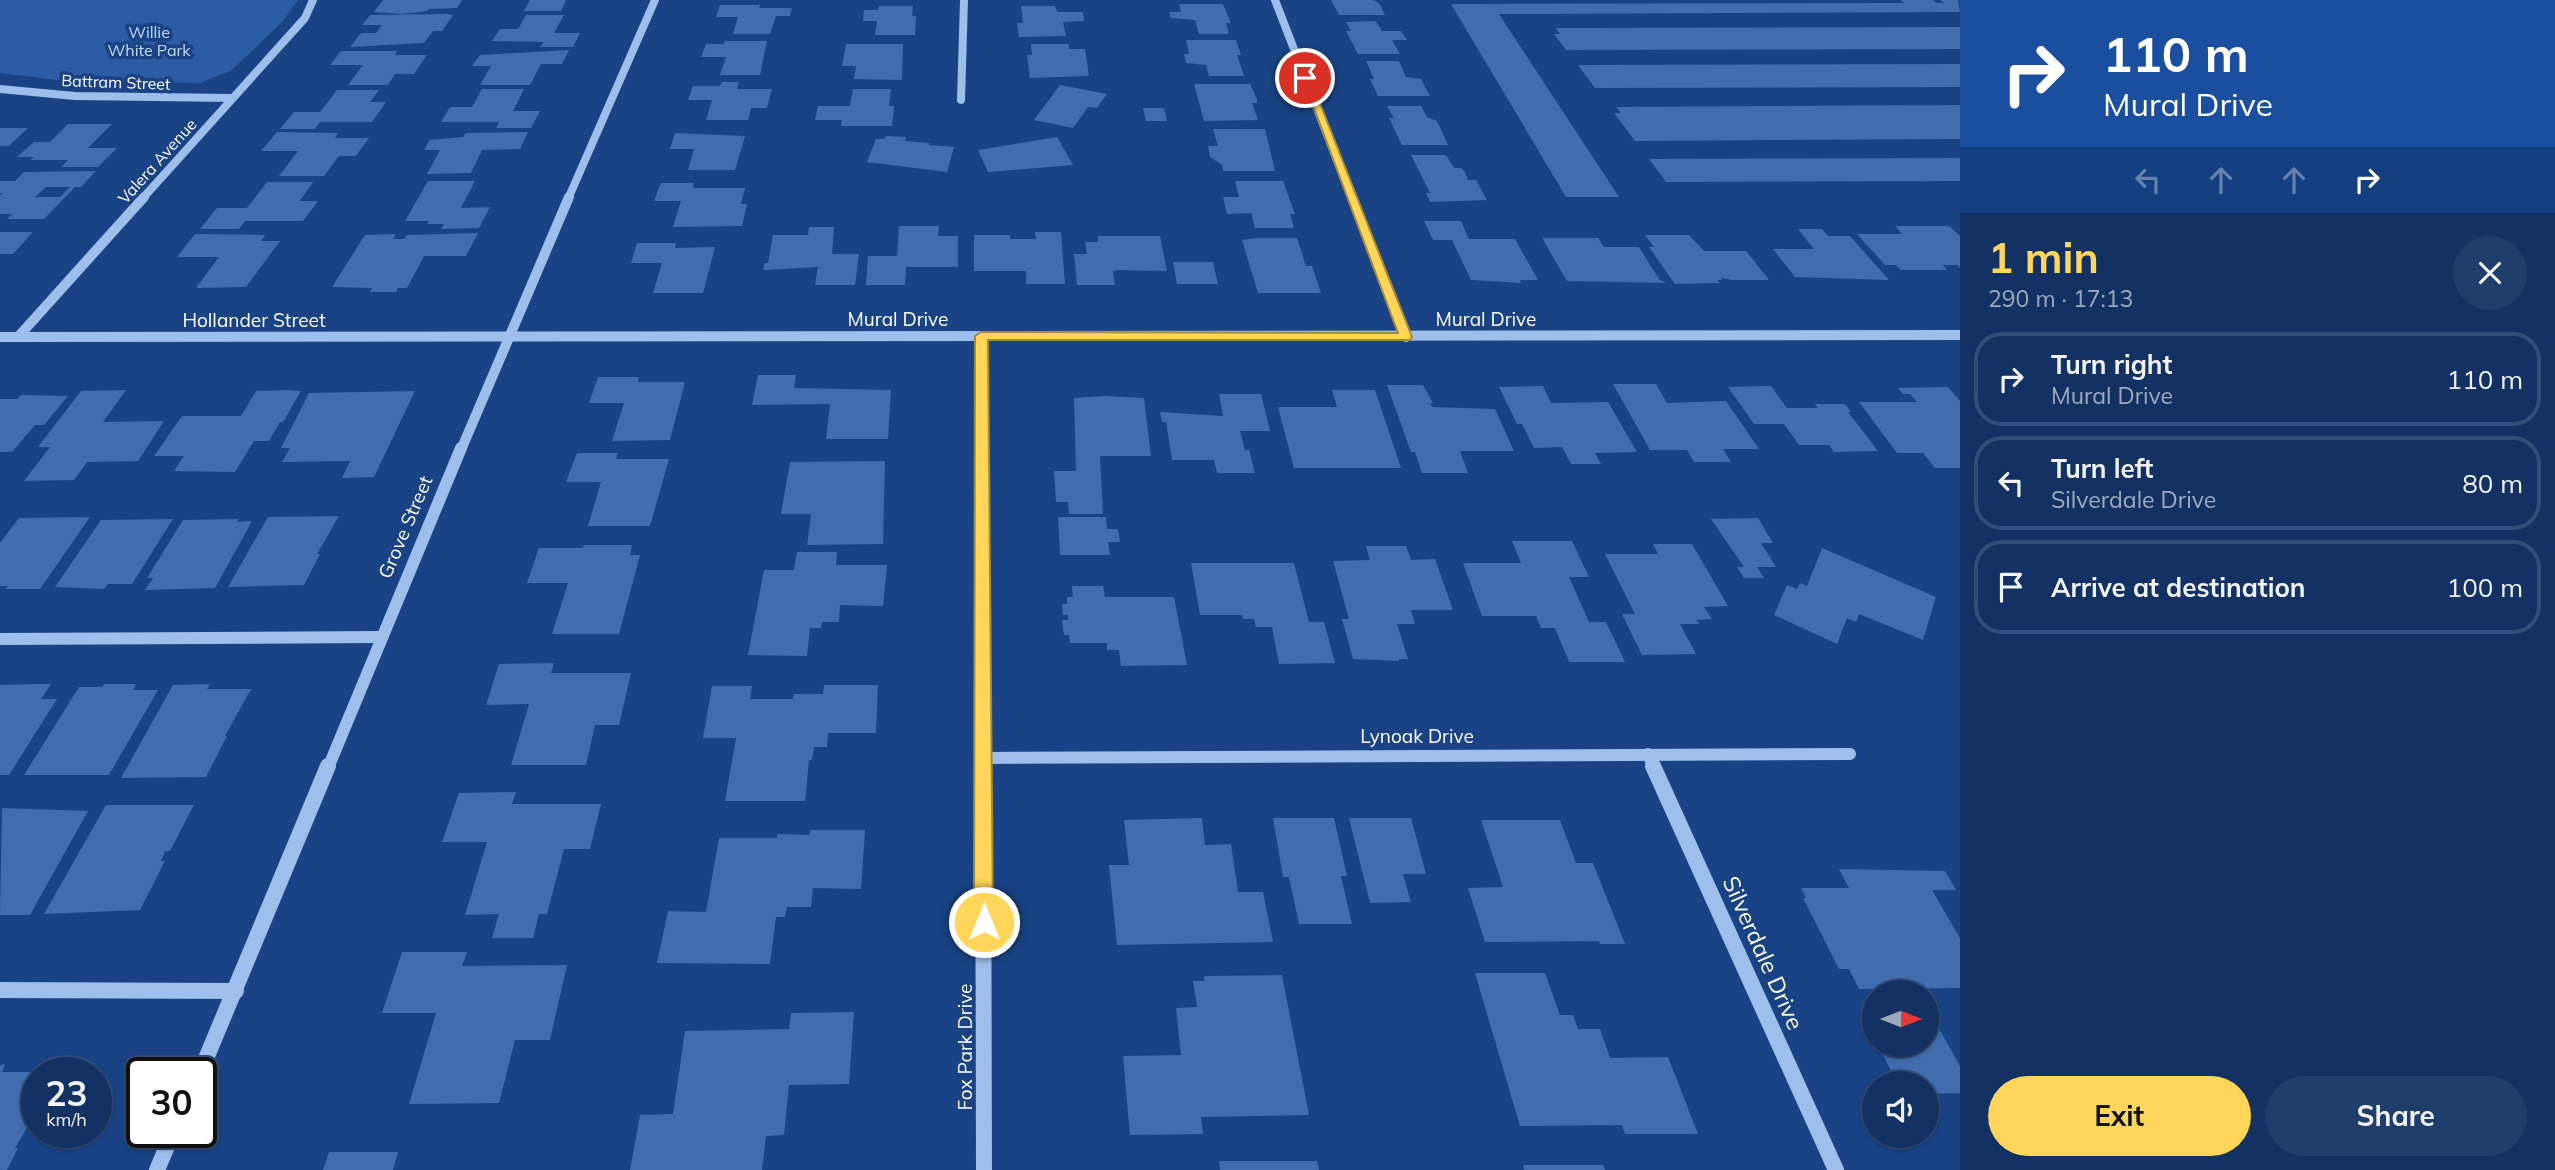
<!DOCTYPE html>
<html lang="en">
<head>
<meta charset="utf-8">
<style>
  :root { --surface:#133263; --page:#203e6c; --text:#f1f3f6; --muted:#9daabe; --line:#324d78; --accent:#ffd659 }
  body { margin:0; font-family:Mulish,sans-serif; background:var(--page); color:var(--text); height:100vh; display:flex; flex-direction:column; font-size:26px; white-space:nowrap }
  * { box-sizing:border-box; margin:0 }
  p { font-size:23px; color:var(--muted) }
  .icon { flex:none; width:38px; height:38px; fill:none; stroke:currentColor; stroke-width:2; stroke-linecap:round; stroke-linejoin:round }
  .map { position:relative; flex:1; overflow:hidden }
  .drawer { display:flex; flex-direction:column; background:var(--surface); width:595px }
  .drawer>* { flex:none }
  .top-card { background:#1a4fa0; color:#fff; overflow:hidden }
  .needle { width:46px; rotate:90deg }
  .buttons { position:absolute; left:1862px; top:980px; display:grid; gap:14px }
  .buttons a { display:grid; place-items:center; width:77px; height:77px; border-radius:50%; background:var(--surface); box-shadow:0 2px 5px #0004,0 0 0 2px var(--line); font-size:35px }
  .speed { position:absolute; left:21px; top:1057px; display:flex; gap:14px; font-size:35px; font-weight:700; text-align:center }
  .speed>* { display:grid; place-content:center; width:91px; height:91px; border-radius:50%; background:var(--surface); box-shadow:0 2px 5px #0004,0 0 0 2px var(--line); line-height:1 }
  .speed small { font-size:18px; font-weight:400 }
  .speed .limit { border:4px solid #111; border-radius:10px; background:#fff; color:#111 }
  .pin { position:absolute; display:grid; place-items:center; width:60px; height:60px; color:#fff; margin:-30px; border:4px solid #fff; border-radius:50%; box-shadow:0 2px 7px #0007 }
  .me { position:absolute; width:77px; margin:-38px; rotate:0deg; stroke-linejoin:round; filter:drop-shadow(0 0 5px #0008) }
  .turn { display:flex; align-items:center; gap:24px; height:147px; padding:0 28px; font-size:32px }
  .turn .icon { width:91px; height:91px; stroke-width:2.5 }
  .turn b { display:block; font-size:49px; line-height:60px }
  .lanes { display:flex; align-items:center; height:66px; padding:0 28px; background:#0003; justify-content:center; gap:35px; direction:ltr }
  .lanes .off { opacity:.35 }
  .round { display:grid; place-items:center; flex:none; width:74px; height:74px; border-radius:37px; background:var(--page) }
  .overview { display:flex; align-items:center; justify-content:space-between; height:119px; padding:0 28px }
  h1 { font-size:42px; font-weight:700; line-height:52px; color:var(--accent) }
  .action { display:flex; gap:14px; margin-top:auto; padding:14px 28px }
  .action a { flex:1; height:80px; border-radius:42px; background:var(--accent); color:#111; font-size:28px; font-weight:700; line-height:80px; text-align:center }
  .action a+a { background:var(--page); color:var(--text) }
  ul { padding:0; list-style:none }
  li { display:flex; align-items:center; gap:21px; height:94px; margin:0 14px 10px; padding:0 14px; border:4px solid var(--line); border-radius:28px }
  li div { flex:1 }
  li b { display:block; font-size:26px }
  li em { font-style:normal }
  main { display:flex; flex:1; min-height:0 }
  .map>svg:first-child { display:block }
  .green { fill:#2c5ca3 }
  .building { fill:#416dae; fill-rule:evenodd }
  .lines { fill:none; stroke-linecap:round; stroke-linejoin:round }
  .minor-far3 { stroke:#9ebeec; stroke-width:8 }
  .minor-far2 { stroke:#9ebeec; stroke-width:10 }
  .minor-far1 { stroke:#9ebeec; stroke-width:12 }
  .minor { stroke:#9ebeec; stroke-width:16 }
  .route { fill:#ffd659; stroke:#a68b3a; stroke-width:2 }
  .labels { text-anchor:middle; stroke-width:7; stroke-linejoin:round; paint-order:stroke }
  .far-park-label { font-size:16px; fill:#c3d9f9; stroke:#194384 }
  .far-street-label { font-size:16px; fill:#fff; stroke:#194384 }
  .street-label { font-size:19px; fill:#fff; stroke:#194384 }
  .near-street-label { font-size:23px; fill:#fff; stroke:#194384 }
</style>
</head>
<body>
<main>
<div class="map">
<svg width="1960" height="1170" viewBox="0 0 1960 1170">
  <rect width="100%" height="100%" fill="#194384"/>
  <polygon class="green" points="0,0 298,0 283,21 232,70 200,83 56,80 0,73"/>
  <g class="building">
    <polygon points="383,0 462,0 457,8 429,9 427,11 403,14 374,12"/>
    <polygon points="530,0 566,0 561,11 524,11"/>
    <polygon points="1331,0 1373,0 1379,3 1385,15 1339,15"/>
    <polygon points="1900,0 1933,0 1937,3 1944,3 1940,0 1958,0 1960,12 1499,14 1619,197 1566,197 1451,4 1904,3"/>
    <polygon points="1179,4 1223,4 1231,23 1226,23 1229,34 1199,34 1195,20 1171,18 1169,12 1181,12"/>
    <polygon points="720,5 760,5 759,8 792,8 790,16 776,16 770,34 733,34 738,17 716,17"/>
    <polygon points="879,6 913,6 912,16 916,16 915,35 875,35 877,21 863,21 864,10 878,10"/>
    <polygon points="1021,6 1055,6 1057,12 1083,12 1084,21 1063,22 1066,36 1019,37 1017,23 1023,23"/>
    <polygon points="447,14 453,15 442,31 433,31 424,43 350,47 361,33 376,33 382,25 362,25 370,15"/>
    <polygon points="526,15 564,15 554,33 580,33 573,47 540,47 544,42 492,41 500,29 518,29"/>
    <polygon points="1376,21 1382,31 1401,31 1407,40 1392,40 1400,54 1358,54 1346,31 1351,31 1346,22"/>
    <polygon points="1960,27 1960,49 1566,50 1554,34 1560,34 1556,28"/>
    <polygon points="1186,40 1236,40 1241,55 1237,55 1244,76 1209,76 1206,65 1186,63 1184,54 1189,54"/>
    <polygon points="725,41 767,41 760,75 720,75 726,57 701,57 706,44 724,44"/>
    <polygon points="846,44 903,44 902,80 854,79 856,66 842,66"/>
    <polygon points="1031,44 1069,44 1069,49 1085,49 1089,76 1030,78 1027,55 1032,55"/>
    <polygon points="569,50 562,64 541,64 530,85 480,85 491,66 472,66 480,55"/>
    <polygon points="341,51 397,51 395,55 427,55 414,74 395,74 388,85 348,85 363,65 330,65"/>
    <polygon points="1366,61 1399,61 1406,77 1421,79 1430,96 1378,96 1370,79 1374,79"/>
    <polygon points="1960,64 1960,87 1595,88 1578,65"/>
    <polygon points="722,82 739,82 737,89 772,89 767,108 751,108 748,120 706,120 712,100 688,100 693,86 720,86"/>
    <polygon points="1194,84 1250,84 1257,99 1257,103 1252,103 1258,120 1204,121"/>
    <polygon points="1060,85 1107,94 1097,108 1088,107 1073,128 1034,120"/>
    <polygon points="482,89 524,89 513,111 540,111 531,128 496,128 499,122 441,122 450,107 472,107"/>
    <polygon points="853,89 891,89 889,106 894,106 892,126 841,126 842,120 815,120 818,106 850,106"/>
    <polygon points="337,90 379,90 370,102 386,102 372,122 320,122 315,129 280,129 294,112 320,112"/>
    <polygon points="1960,105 1960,139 1635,141 1614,113 1621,113 1616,107"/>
    <polygon points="1387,106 1421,106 1427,117 1437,121 1448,145 1402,145 1389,118 1394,118"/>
    <polygon points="1143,108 1164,108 1167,121 1146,121"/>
    <polygon points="68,124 112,124 88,148 117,148 98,167 61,167 68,160 30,160 34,157 17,157 34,142 50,142"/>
    <polygon points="0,128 28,128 9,146 0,146"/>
    <polygon points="1213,129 1265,129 1275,171 1223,171 1222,165 1210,157 1208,146 1218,146"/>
    <polygon points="277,132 338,133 335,138 369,138 356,156 339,156 324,176 279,176 298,151 261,151"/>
    <polygon points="528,132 520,149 482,150 471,173 427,174 440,150 424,150 430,140 463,137 466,133"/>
    <polygon points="675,133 745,136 735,170 688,170 694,149 670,149"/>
    <polygon points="886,136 906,137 905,141 930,143 929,145 954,147 947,172 867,162 876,139 884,139"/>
    <polygon points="1057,137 1073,165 988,172 978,150"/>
    <polygon points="1411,155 1446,155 1454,168 1461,168 1465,172 1468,180 1476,180 1487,200 1430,202 1426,193 1430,193"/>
    <polygon points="1960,158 1960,181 1666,182 1649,159"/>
    <path d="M96,171L81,187H75L44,219H7L12,214H0V195L3,193H0V181H15L24,172ZM46,187H70L60,197H35Z"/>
    <polygon points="428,181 475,181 461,208 490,207 479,228 441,229 444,224 427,224 429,221 405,221"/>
    <polygon points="1235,181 1283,181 1295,214 1290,214 1294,228 1255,228 1251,213 1227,214 1223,197 1239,197"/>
    <polygon points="267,182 313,182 300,201 318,201 303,221 245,221 239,229 200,229 217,208 247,208"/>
    <polygon points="661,183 694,183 693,188 745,188 741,204 747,204 742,226 673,227 681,201 654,201"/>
    <polygon points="1424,221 1461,221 1469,239 1515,239 1538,280 1520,280 1521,283 1471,280 1452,240 1433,240"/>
    <polygon points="899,226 939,226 938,236 958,236 958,267 906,267 905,285 866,285 868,256 897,256"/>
    <polygon points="1895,226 1949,226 1960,236 1960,268 1957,265 1943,265 1947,270 1901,270 1896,265 1885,265 1857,234 1902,234"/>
    <polygon points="809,227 834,227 832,254 859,254 855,285 815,285 818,267 763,270 765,263 768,263 773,235 808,235"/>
    <polygon points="1798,229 1822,229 1828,236 1850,236 1889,280 1795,277 1773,249 1814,249"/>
    <polygon points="0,232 33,232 13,254 0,254"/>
    <polygon points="1035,232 1061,232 1065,284 1026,284 1026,271 974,271 974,235 1010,235 1010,239 1036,239"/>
    <polygon points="478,233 466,256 424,256 407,288 398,288 396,292 370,292 372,288 332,287 365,235 396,234 393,239 404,239 407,235"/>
    <polygon points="195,234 265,235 261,241 280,241 246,287 196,288 219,257 177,257"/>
    <polygon points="1645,235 1689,235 1704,251 1746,251 1769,280 1732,280 1721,278 1722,280 1717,280 1720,283 1675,284 1649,247 1654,247"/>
    <polygon points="1098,236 1160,236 1167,271 1117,270 1113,271 1115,285 1077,285 1074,254 1087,254 1085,242 1098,242"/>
    <polygon points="1256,238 1297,238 1306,266 1312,266 1321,293 1258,293 1242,240"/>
    <polygon points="1542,238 1598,238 1604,247 1639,247 1659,279 1666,283 1567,281"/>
    <polygon points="637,243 676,243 675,248 715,247 703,293 653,293 662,263 631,263"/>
    <polygon points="1173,262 1213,262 1218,284 1177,284"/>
    <polygon points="758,375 796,375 794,388 891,390 888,439 826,439 830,404 752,405"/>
    <polygon points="598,377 639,377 638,382 685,382 670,440 612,441 624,403 589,403"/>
    <polygon points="1613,384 1656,384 1667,403 1726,401 1759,449 1723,449 1731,462 1694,462 1687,450 1650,450"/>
    <polygon points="1387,385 1423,385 1433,403 1430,403 1432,407 1495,409 1514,451 1460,451 1468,473 1422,473 1415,452 1411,452"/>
    <polygon points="1543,386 1551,403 1608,402 1637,452 1595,453 1601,464 1571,464 1562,447 1534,448 1522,424 1517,424 1499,387"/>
    <polygon points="1771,386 1787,408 1818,408 1815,404 1845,404 1851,412 1848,412 1878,451 1834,452 1829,445 1799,445 1784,424 1754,424 1728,387"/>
    <polygon points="1948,387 1960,401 1960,468 1935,468 1923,453 1897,453 1859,402 1917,402 1910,394 1903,394 1898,388"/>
    <polygon points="126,390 103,422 164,421 138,461 87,462 74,480 24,481 50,447 38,447 81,391"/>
    <polygon points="289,390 301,391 283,422 280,422 269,441 254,441 235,472 174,471 184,456 154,456 182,416 241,416 256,391"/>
    <polygon points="1332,390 1375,390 1401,468 1294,468 1278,407 1337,407"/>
    <polygon points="415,391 374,477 342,478 350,461 282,462 290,448 281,448 309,393"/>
    <polygon points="1219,394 1261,394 1270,431 1240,431 1245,450 1249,450 1255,473 1217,473 1214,460 1172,460 1166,422 1162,422 1160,412 1223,416"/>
    <polygon points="21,395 68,396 44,425 35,425 12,452 0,452 0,399 17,399"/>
    <polygon points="1105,396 1144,398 1151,456 1100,456 1103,514 1069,514 1068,502 1056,502 1054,471 1076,471 1074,398"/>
    <polygon points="577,453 618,453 616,459 669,459 650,526 588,526 601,482 566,482"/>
    <polygon points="885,461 883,544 807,545 811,514 781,514 790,462"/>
    <polygon points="339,516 317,554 320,554 304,585 228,587 268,517"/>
    <polygon points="90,517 40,589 5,589 8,586 0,586 0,543 19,518"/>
    <polygon points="1058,517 1106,517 1107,529 1118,529 1120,542 1108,542 1110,555 1060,555"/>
    <polygon points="1758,518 1773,543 1761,543 1776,567 1757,567 1764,578 1744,578 1737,567 1744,567 1711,519"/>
    <polygon points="173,519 132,584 108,584 104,589 55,587 101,520"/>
    <polygon points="239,519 237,522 252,521 215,588 145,590 153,578 147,578 183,520"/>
    <polygon points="1512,541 1572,541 1589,577 1569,577 1589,622 1606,622 1625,662 1569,662 1555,628 1541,628 1536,616 1482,616 1463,563 1521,563"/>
    <polygon points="1653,544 1692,544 1728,606 1704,607 1712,619 1696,620 1700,624 1680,624 1696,654 1642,655 1622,614 1635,614 1605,554 1658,554"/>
    <polygon points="584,545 632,545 630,555 640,555 619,634 552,634 568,583 527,583 539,548 583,548"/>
    <polygon points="1366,546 1406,546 1411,560 1435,559 1453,610 1411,610 1415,624 1397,624 1408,659 1399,659 1399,661 1353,659 1342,619 1349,619 1333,561 1370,560"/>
    <polygon points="1822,548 1936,597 1923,640 1859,614 1856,622 1847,618 1837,644 1774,615 1787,585 1797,589 1800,583 1807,586"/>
    <polygon points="797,552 837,552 836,565 887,565 883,606 840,605 839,622 822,622 821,628 810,628 807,656 748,655 764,570 794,570"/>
    <polygon points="1191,563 1294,563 1309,622 1324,622 1335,663 1279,664 1272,627 1256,627 1254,619 1243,619 1242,615 1200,615"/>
    <polygon points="1072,586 1103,586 1105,597 1174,597 1187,665 1121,666 1119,650 1107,650 1107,643 1070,643 1069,635 1064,635 1062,620 1068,620 1068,615 1063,615 1062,604 1067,604 1067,597 1073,597"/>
    <polygon points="554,663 551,673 631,673 619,725 595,725 586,765 511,765 529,704 486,705 499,664"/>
    <polygon points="34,684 51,684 41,699 57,699 9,775 0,775 0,685"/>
    <polygon points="104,684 136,684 133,690 158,690 109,775 24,775 79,687 102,687"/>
    <polygon points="210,684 207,689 251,689 225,736 227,736 206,777 121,778 173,685"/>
    <polygon points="824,685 878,685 876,733 828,733 827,747 814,747 812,760 809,760 805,801 725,801 736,738 703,738 712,686 752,686 750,699 793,699 794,694 823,694"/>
    <polygon points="516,792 512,804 601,804 590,849 564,849 547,914 539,914 533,938 492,938 499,914 465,915 487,842 442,842 459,793"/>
    <polygon points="106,805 194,805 170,851 165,851 161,861 165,861 140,910 44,914"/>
    <polygon points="2,808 88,811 30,915 0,915"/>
    <polygon points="1202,818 1205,845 1231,844 1238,892 1263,892 1273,942 1117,945 1109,865 1129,865 1124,820"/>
    <polygon points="1273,818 1334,818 1347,876 1341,876 1352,924 1299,924 1289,877 1283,877"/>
    <polygon points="1349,818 1411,818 1426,874 1403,874 1411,902 1370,903"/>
    <polygon points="1481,820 1560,820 1576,863 1593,863 1625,944 1600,944 1599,941 1485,942 1468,888 1503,887"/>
    <polygon points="811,830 865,830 861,889 813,888 811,907 787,907 785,917 776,917 770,964 657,963 668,911 706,912 719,838 777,838 777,834 809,835"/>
    <polygon points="1839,869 1945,871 1956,890 1932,890 1960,938 1960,988 1859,989 1849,969 1839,969 1803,898 1806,898 1801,888 1849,888"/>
    <polygon points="402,952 467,952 462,966 567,965 550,1040 515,1040 499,1103 409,1104 436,1013 382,1013"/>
    <polygon points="1475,973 1545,973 1560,1015 1573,1015 1578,1029 1600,1029 1610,1058 1668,1057 1698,1134 1625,1134 1622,1125 1520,1126"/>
    <polygon points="1282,975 1309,1115 1201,1117 1203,1134 1130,1135 1123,1056 1181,1055 1176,1008 1197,1007 1193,981 1205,981 1204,976"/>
    <polygon points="854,1012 849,1084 789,1085 784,1135 766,1136 762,1170 630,1170 640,1115 673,1114 685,1031 789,1029 791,1013"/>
    <polygon points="1927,1018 1933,1018 1960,1066 1960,1093 1927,1094 1927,1083 1897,1083 1878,1045 1927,1045"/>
    <polygon points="5,1064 2,1072 37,1072 37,1111 15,1148 18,1148 7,1170 0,1170 0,1065"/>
    <polygon points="329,1152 398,1152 393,1170 323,1170"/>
    <polygon points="1219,1161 1317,1161 1319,1170 1220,1170"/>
    <polygon points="1523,1165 1603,1165 1605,1170 1524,1170"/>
  </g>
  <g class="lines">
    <g class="minor-far3">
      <polyline points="1275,0 1352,199"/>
      <polyline points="0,89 75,96 232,98"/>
      <polyline points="961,100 964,0"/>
      <polyline points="142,199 305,18 313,0"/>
      <polyline points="568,199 655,0"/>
    </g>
    <g class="minor-far2">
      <polyline points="1352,197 1406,337"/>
      <polyline points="981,336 981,450"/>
      <polyline points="0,337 1960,335"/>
      <polyline points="18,337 144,197"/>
      <polyline points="461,450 569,197"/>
    </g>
    <g class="minor-far1">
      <polyline points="981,448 983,768"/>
      <polyline points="0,639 382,637"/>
      <polyline points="1648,754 1654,768"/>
      <polyline points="983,758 1850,754"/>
      <polyline points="328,768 461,448"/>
    </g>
    <g class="minor">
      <polyline points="983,766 984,1170"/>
      <polyline points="1653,766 1836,1170"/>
      <polyline points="0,990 236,991"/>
      <polyline points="200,1073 328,766"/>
      <polyline points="157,1170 173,1132"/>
    </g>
  </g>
  <polygon class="route" points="1302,76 1310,78 1412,337 1410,340 988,340 993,922 991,929 984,932 976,929 974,922 975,336 981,332 1398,333"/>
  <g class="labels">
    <g class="far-park-label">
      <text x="149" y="38">Willie<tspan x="149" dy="18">White Park</tspan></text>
    </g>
    <g class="far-street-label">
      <text transform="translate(116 82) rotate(2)" y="6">Battram Street</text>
      <text transform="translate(157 161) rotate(-48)" y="6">Valera Avenue</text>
    </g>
    <g class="street-label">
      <text x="898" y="326">Mural Drive</text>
      <text x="1486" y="326">Mural Drive</text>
      <text x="254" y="327">Hollander Street</text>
      <text transform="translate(405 527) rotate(-67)" y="7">Grove Street</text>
      <text x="1417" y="743">Lynoak Drive</text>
      <text transform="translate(965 1047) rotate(-90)" y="7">Fox Park Drive</text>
    </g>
    <g class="near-street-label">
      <text transform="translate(1763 953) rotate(66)" y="8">Silverdale Drive</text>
    </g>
  </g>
</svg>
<div class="buttons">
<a><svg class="needle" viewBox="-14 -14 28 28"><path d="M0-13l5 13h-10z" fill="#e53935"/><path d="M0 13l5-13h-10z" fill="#9daabe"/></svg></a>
<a><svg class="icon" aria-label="sound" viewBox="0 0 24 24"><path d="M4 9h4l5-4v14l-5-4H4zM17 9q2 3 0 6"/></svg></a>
</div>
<div class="speed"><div>23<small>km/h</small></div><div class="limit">30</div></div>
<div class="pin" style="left:1305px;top:78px;background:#d93025"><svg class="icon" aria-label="arrive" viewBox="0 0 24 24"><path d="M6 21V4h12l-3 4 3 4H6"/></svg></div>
<svg class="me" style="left:984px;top:922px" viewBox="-20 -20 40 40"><circle r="17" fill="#ffd659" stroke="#fff" stroke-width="3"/><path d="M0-11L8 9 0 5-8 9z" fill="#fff"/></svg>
</div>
<section class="drawer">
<div class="top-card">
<div class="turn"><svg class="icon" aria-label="right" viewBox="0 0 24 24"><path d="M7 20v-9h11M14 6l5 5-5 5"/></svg><div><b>110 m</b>Mural Drive</div></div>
<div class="lanes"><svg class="icon off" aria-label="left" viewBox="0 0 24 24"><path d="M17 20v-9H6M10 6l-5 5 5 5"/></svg><svg class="icon off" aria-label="ahead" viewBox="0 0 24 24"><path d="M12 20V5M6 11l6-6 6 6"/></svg><svg class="icon off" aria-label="ahead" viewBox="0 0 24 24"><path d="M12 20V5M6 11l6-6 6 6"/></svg><svg class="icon" aria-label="right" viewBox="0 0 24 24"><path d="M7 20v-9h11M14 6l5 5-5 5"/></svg></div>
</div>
<div class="overview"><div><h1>1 min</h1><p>290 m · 17:13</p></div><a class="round"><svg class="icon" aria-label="close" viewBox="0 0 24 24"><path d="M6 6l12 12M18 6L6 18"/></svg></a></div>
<ul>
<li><svg class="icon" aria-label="right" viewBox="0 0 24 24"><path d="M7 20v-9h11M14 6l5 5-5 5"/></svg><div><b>Turn right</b><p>Mural Drive</p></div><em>110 m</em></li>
<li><svg class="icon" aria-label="left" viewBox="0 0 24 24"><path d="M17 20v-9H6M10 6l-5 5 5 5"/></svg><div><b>Turn left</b><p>Silverdale Drive</p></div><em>80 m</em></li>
<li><svg class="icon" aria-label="arrive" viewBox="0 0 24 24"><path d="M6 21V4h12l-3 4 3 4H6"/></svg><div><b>Arrive at destination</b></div><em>100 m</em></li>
</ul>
<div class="action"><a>Exit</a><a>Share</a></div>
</section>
</main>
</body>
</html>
